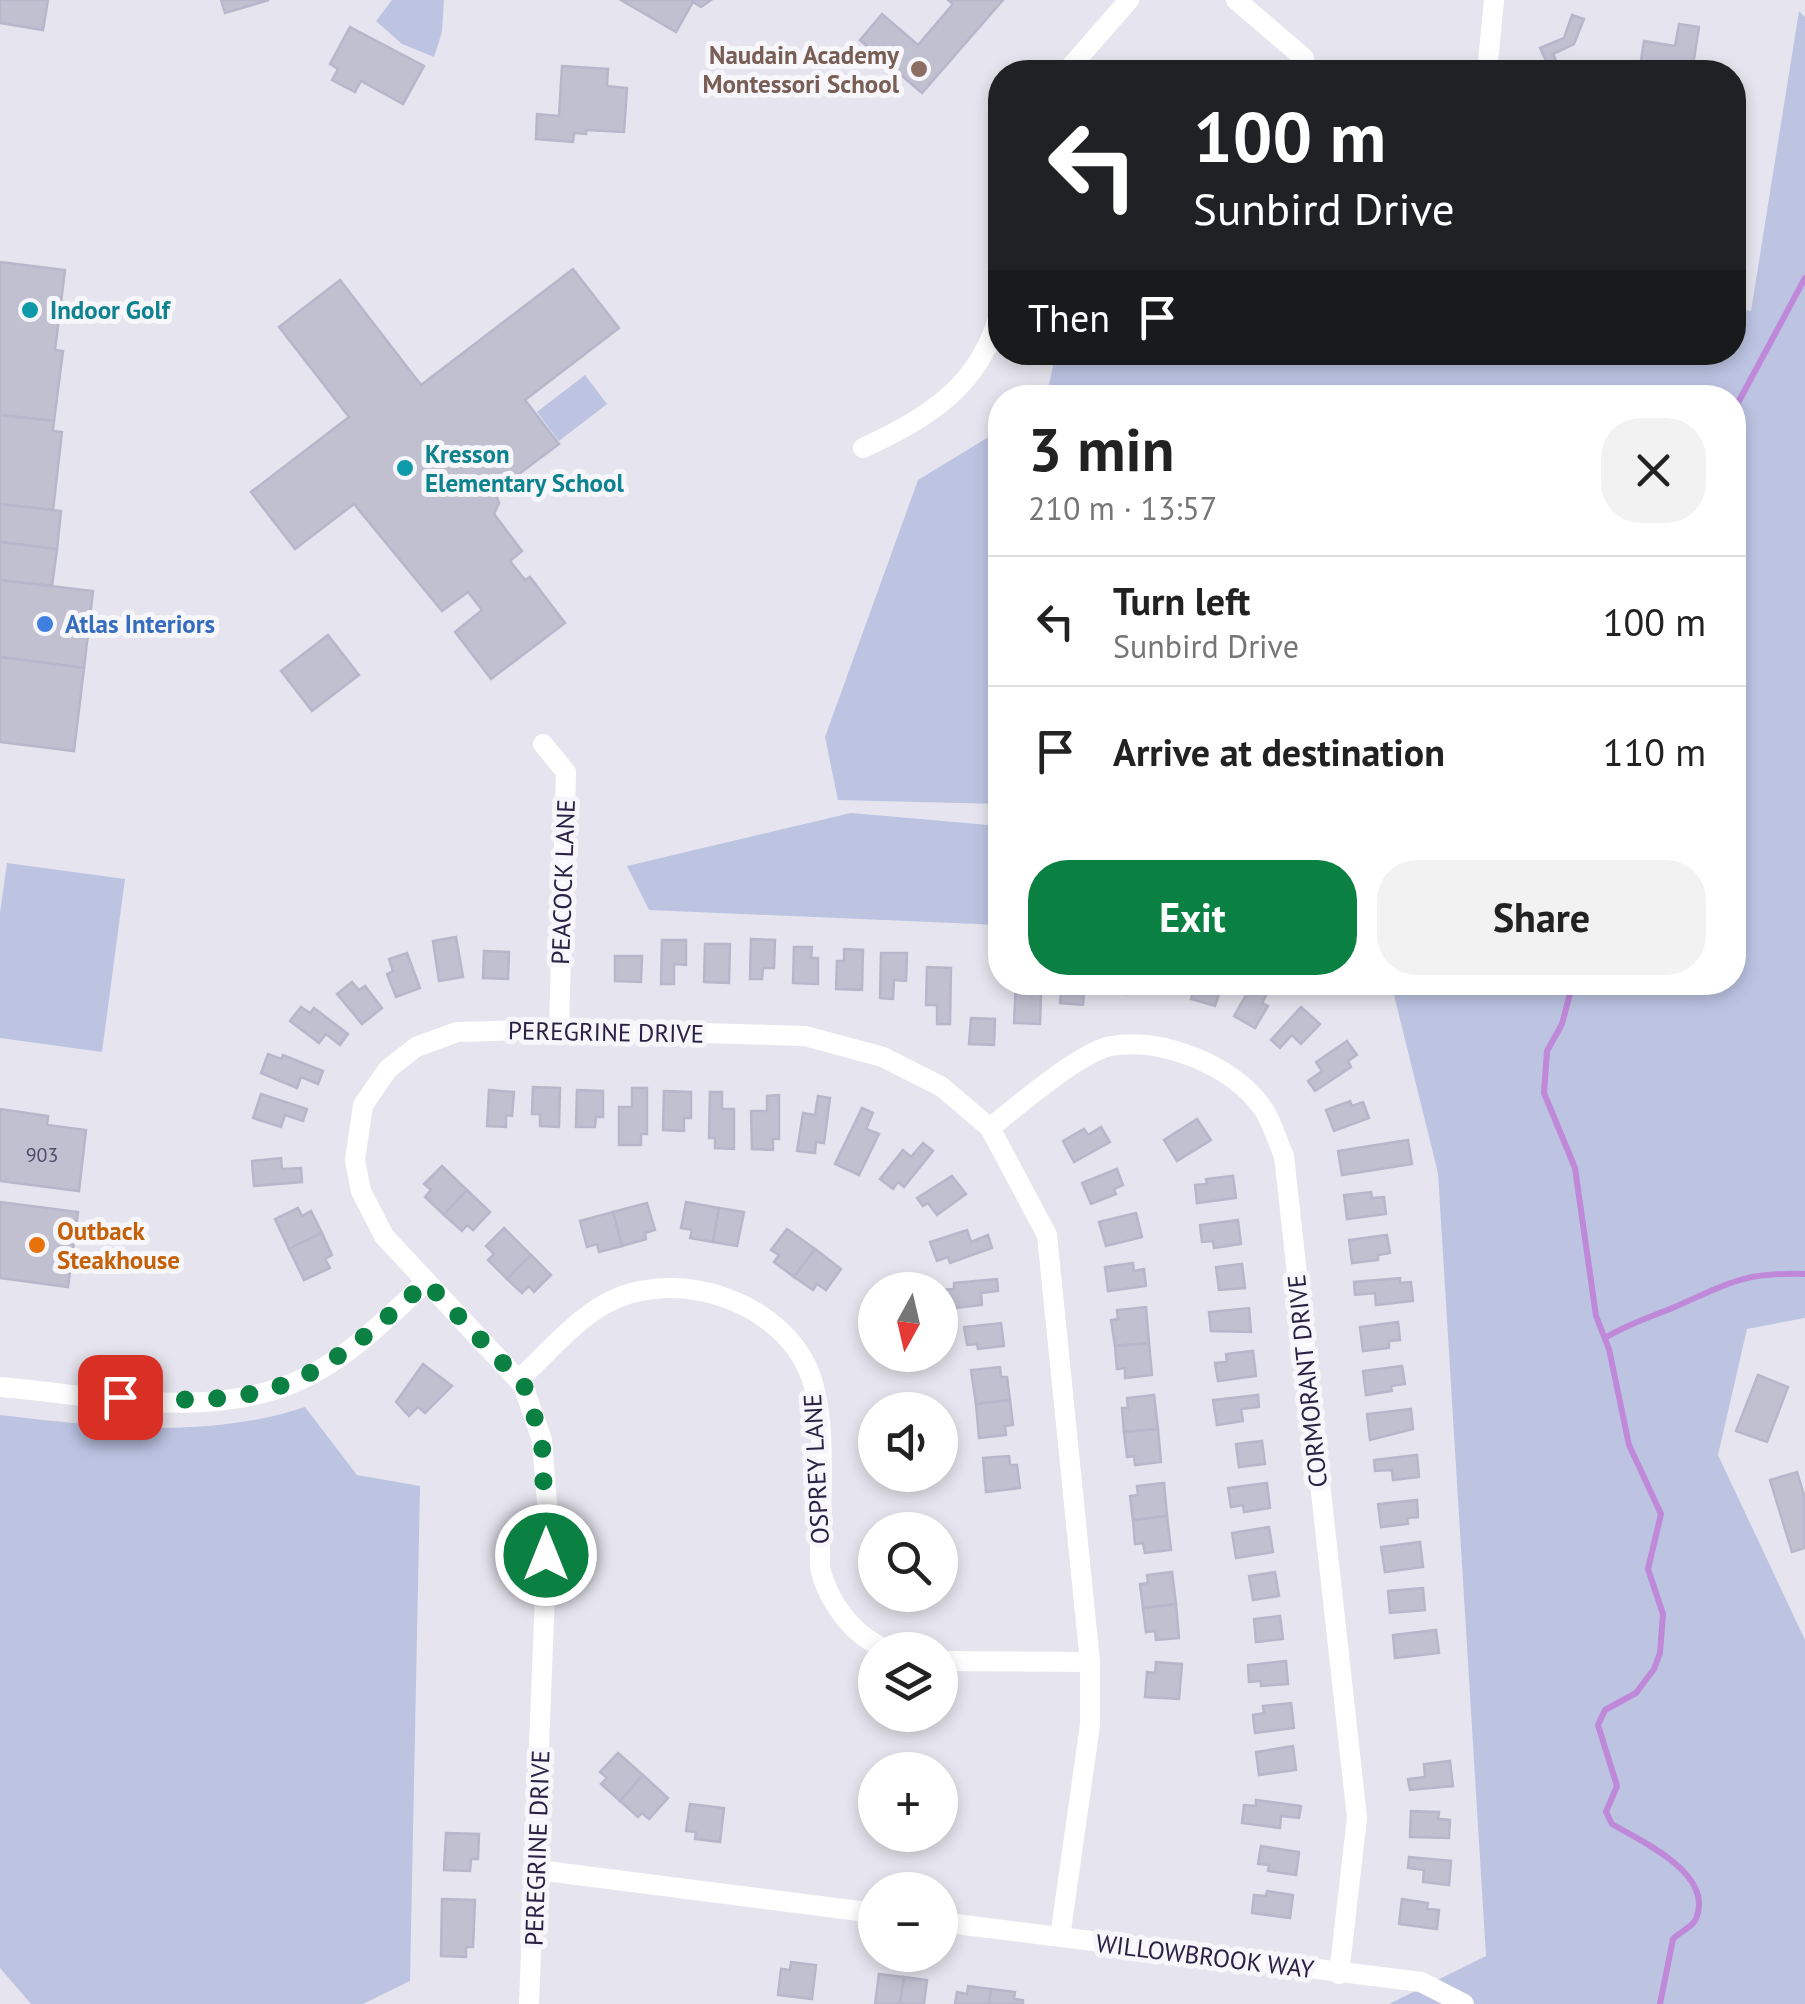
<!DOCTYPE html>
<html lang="en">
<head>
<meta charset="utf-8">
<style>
  :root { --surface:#fff; --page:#f2f2f2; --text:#222; --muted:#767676; --line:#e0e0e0; --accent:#0b8043 }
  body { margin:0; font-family:"PT Sans",sans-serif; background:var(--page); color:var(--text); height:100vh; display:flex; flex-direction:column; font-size:38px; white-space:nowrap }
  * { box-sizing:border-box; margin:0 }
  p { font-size:32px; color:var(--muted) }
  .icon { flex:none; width:55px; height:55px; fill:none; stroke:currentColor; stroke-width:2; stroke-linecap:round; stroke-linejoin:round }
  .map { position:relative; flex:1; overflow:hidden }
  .side { position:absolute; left:988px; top:385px; width:758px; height:610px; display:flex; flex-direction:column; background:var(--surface); border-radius:40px; box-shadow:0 5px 15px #0003 }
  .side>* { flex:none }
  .hud { position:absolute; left:988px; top:60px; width:758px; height:305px; border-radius:40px; box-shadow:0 5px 15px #0003; background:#202124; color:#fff; overflow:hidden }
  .needle { width:65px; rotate:188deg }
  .controls { position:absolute; left:858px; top:1272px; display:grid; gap:20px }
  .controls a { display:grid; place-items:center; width:100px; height:100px; border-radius:50%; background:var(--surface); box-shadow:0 5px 15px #0003; font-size:50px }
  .pin { position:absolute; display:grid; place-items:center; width:85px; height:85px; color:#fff; margin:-42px; border-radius:20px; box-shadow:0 5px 15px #0006 }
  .me { position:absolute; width:110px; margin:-55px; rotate:0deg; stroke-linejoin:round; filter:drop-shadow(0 0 8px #0008) }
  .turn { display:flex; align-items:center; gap:35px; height:210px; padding:0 40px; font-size:45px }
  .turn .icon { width:130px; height:130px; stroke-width:2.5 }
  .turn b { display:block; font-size:70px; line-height:85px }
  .then { display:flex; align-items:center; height:95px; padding:0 40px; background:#0003; gap:20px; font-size:38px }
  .round { display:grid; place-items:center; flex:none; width:105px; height:105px; border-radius:40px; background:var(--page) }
  .summary { display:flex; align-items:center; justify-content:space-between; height:170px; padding:0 40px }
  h1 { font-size:60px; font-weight:700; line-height:75px }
  .action { display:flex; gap:20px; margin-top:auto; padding:20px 40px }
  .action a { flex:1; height:115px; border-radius:40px; background:var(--accent); color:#fff; font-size:40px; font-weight:700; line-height:115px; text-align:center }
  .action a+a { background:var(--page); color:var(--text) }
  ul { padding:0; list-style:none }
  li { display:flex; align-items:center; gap:30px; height:130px; padding:0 40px; border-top:2px solid var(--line) }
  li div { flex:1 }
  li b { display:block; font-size:38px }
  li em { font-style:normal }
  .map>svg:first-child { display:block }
  .green { fill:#bcc4e2 }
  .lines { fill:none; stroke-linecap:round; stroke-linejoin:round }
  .stream { stroke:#bf88d9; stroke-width:6 }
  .building { fill:#c1c0d1; stroke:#b8b6ca; stroke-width:2.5 }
  .minor { stroke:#fff; stroke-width:20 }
  .route { stroke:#0b8043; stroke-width:18; stroke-dasharray:0 32.4 }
  .education-dot { fill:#8d6e63; stroke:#f6f6fb; stroke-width:4 }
  .culture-dot { fill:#0f9aa8; stroke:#f6f6fb; stroke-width:4 }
  .shop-dot { fill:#3f7fe0; stroke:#f6f6fb; stroke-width:4 }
  .food-dot { fill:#e8710a; stroke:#f6f6fb; stroke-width:4 }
  .labels { text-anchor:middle; stroke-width:10; stroke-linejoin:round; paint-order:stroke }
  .number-label { font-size:20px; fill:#504967 }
  .education-label { font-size:25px; font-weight:bold; fill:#785e54; stroke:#f6f6fb; text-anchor:end }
  .culture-label { font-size:25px; font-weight:bold; fill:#0d838f; stroke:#f6f6fb; text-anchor:start }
  .shop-label { font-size:25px; font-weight:bold; fill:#366cbe; stroke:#f6f6fb; text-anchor:start }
  .street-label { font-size:25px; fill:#2a2144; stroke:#f6f6fb }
  .food-label { font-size:25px; font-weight:bold; fill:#c56008; stroke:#f6f6fb; text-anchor:start }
</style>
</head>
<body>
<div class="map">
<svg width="1805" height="2004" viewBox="0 0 1805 2004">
  <rect width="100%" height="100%" fill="#e6e5ef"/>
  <g class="green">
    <polygon points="392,0 444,0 442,32 434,57 402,44 376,21"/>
    <polygon points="1799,11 1805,17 1805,1318 1747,1329 1718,1455 1805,1640 1805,2004 1389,2004 1486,1956 1438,1173 1391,983 1732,982 1732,398 1046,398 1056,353 1732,352 1733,308 1751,311"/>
    <polygon points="585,375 607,404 559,441 537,412"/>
    <polygon points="1000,430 1000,804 838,800 825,737 918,480"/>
    <polygon points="851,813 1000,826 1000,925 649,910 627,866"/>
    <polygon points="7,863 125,879 102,1052 0,1038 0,913"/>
    <path d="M305,1407L357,1475L420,1486L410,1981L363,2004H31L0,1968V1415C103,1427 204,1440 305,1407Z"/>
  </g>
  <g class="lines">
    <g class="stream">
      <polyline points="1732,414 1805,278"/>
      <path d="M1573,982L1562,1024L1547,1051L1544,1093L1575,1168L1596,1316L1609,1349L1629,1445L1661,1514L1648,1569L1663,1614L1660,1653L1654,1669L1636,1693L1605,1710L1598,1725L1617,1786L1606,1812L1612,1824C1640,1841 1715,1873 1696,1919C1692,1928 1680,1931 1673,1939L1660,2004"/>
      <path d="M1605,1338C1626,1325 1647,1318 1670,1309C1726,1285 1739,1272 1805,1274"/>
    </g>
  </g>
  <g class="building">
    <polygon points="0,0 48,0 43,30 0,23"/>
    <polygon points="221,0 269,0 225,13"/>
    <polygon points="621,0 711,0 701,7 693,2 676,32"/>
    <polygon points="948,0 1003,0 922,93 860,40 882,14 918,45 953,4"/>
    <polygon points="1572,15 1584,19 1574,44 1553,54 1557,63 1549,67 1540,48 1564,38"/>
    <polygon points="1679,24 1699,27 1692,72 1640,67 1644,41 1675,46"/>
    <polygon points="350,27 424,66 403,104 361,81 355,92 332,80 338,69 330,64"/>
    <polygon points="562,66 608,69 607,86 627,88 624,132 586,130 586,134 574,133 573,142 536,139 537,114 559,116"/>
    <polygon points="0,262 65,270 55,350 63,351 54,421 0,415"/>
    <polygon points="573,269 619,328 525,400 559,444 495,492 499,503 494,514 522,551 510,561 525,580 530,577 565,623 491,679 455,632 482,610 468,592 442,611 354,504 295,549 251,492 349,417 279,327 340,280 421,385"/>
    <polygon points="0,415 54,421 53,431 62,432 53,510 0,504"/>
    <polygon points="0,504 61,511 57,549 0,542"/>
    <polygon points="0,542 57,549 52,586 0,580"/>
    <polygon points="0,580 93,591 84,668 0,657"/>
    <polygon points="328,635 359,675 312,711 281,671"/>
    <polygon points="0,657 84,668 74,751 0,742"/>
    <polygon points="456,937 463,977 439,981 433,941"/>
    <polygon points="751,939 775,940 774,968 763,968 762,979 750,979"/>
    <polygon points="662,940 686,940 686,965 674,964 674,984 661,984"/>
    <polygon points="705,944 730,944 729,983 704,982"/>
    <polygon points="794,947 812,947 811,958 818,958 818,984 793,983"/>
    <polygon points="844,949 863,950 862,990 836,989 837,961 844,961"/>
    <polygon points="484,951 509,952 508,979 483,978"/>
    <polygon points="407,953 420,988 396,997 387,974 393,971 389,959"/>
    <polygon points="881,953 907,953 906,981 894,980 893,999 880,998"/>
    <polygon points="615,956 642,956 641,982 615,981"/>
    <polygon points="927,967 951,968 950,1024 937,1024 937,1005 926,1005"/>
    <polygon points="352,982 359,990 365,986 382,1008 362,1024 337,994"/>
    <polygon points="1016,982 1036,982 1035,994 1041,994 1040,1024 1014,1023"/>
    <polygon points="1062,982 1085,982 1083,1005 1060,1003"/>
    <polygon points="1104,982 1127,982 1127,994 1103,993"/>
    <polygon points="1197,982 1223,982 1215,1006 1191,999"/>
    <polygon points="1253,983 1268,992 1262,1003 1268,1006 1255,1028 1234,1016"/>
    <polygon points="301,1007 310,1013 314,1008 348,1034 340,1045 326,1034 319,1043 290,1021"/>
    <polygon points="1301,1007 1320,1024 1301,1044 1292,1035 1280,1048 1271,1040"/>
    <polygon points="971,1018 995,1019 994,1045 969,1044"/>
    <polygon points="1347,1041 1357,1055 1348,1061 1351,1067 1315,1091 1308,1081 1322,1071 1316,1062"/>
    <polygon points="268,1054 281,1059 283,1055 323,1071 318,1084 301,1077 297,1088 261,1073"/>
    <polygon points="533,1087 560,1088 559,1127 540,1126 540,1114 532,1114"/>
    <polygon points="632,1088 647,1088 647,1134 641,1134 641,1145 619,1145 619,1107 632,1107"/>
    <polygon points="489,1090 514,1092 512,1116 506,1115 506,1127 487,1126"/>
    <polygon points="577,1090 603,1091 603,1117 596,1117 595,1127 576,1127"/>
    <polygon points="664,1091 691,1092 691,1118 684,1118 684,1131 663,1130"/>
    <polygon points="710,1092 722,1092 722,1109 734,1109 734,1149 715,1148 715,1138 709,1138"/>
    <polygon points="261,1094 307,1109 303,1121 285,1115 281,1127 253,1118"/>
    <polygon points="779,1095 779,1139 773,1139 773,1150 752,1149 751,1111 767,1111 767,1096"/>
    <polygon points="818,1096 830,1098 824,1143 816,1142 815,1153 797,1151 803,1113 815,1115"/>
    <polygon points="1350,1101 1352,1106 1363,1102 1369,1118 1334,1131 1326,1110"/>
    <polygon points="862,1108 873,1113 866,1129 879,1134 859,1175 835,1164"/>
    <polygon points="0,1109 48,1116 47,1125 86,1130 79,1191 0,1181"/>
    <polygon points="1197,1119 1211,1140 1177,1161 1164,1140"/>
    <polygon points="1101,1127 1110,1142 1074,1162 1063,1141 1084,1129 1088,1135"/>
    <polygon points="1408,1140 1412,1164 1342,1175 1338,1151"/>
    <polygon points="923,1143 933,1151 904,1187 898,1182 893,1189 880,1179 903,1150 911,1157"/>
    <polygon points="281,1158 282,1169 301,1168 302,1182 254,1186 252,1161"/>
    <polygon points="442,1166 467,1190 444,1215 425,1197 431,1190 424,1184"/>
    <polygon points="1117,1169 1123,1185 1114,1189 1116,1194 1091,1204 1082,1183"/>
    <polygon points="952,1176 966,1194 937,1215 928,1203 923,1206 917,1198"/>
    <polygon points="1233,1176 1236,1198 1197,1203 1195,1185 1207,1184 1206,1179"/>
    <polygon points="467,1190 490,1212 473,1230 467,1225 462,1231 444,1215"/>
    <polygon points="1371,1192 1372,1198 1384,1197 1386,1214 1347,1219 1344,1195"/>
    <polygon points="0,1202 78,1212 68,1287 0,1278"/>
    <polygon points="686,1202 719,1208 713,1242 690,1238 692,1230 681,1228"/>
    <polygon points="647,1203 655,1230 645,1233 646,1239 622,1246 613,1212"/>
    <polygon points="298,1208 302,1216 311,1211 322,1233 289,1249 275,1219"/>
    <polygon points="719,1208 744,1212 737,1246 713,1242"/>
    <polygon points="613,1212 622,1246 599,1252 597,1244 587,1247 580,1221"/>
    <polygon points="1136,1213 1142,1237 1106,1246 1099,1222"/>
    <polygon points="1238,1220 1241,1244 1214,1248 1213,1241 1202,1242 1200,1225"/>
    <polygon points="504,1228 531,1255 507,1279 488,1260 494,1254 486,1246"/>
    <polygon points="787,1229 815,1249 794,1277 774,1262 779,1255 771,1250"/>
    <polygon points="967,1230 971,1242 988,1235 992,1248 950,1263 948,1257 937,1261 930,1242"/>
    <polygon points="322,1233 332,1255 325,1259 330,1268 304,1280 289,1249"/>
    <polygon points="1387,1235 1390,1253 1378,1255 1378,1260 1352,1263 1349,1240"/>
    <polygon points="815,1249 841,1269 826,1290 817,1284 813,1290 794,1277"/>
    <polygon points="531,1255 551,1275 534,1292 529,1286 522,1293 507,1279"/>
    <polygon points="1133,1263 1134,1271 1144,1269 1146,1286 1108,1291 1105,1267"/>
    <polygon points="1242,1264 1245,1288 1219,1290 1216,1267"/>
    <polygon points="1400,1278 1400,1283 1411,1282 1413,1301 1376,1305 1375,1293 1355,1295 1354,1282"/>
    <polygon points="997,1279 998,1291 981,1293 982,1305 945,1309 943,1290 954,1289 954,1283"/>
    <polygon points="1146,1307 1149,1343 1115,1346 1111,1320 1118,1319 1117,1310"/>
    <polygon points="1249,1308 1251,1332 1211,1331 1209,1312"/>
    <polygon points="1398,1322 1400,1340 1389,1341 1389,1348 1363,1351 1360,1327"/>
    <polygon points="1001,1323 1004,1346 978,1349 977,1344 967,1345 964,1327"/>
    <polygon points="1149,1343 1152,1375 1125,1378 1125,1368 1117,1369 1115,1346"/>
    <polygon points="1253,1351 1256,1376 1218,1381 1215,1363 1227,1362 1226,1354"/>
    <polygon points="423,1364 452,1386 425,1413 418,1407 409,1416 396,1402"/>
    <polygon points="1402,1366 1405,1384 1391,1386 1392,1391 1366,1395 1363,1371"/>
    <polygon points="1000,1367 1001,1377 1007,1377 1010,1400 976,1404 971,1370"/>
    <polygon points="1758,1375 1788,1387 1767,1442 1736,1431"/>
    <polygon points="1154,1395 1158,1429 1124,1432 1122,1408 1128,1408 1127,1398"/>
    <polygon points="1258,1395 1259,1407 1241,1409 1243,1421 1217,1425 1213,1400"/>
    <polygon points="1010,1400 1013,1425 1005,1426 1006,1435 979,1438 976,1404"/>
    <polygon points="1411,1409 1413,1429 1370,1440 1367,1414"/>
    <polygon points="1158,1429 1161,1462 1135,1465 1134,1456 1127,1457 1124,1432"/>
    <polygon points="1262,1441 1265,1464 1239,1467 1236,1444"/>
    <polygon points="1417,1455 1419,1477 1393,1480 1392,1470 1375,1471 1374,1460"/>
    <polygon points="1009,1456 1010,1465 1017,1465 1020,1488 986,1492 983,1458"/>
    <polygon points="1797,1472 1805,1498 1805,1548 1792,1552 1770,1480"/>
    <polygon points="1164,1483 1167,1516 1133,1520 1130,1496 1138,1495 1137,1486"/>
    <polygon points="1267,1483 1270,1508 1244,1512 1243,1505 1231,1507 1228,1488"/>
    <polygon points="1417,1500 1418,1517 1407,1518 1408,1524 1381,1527 1378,1504"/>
    <polygon points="1167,1516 1171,1550 1145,1553 1143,1543 1135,1544 1133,1520"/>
    <polygon points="1269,1527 1273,1552 1236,1558 1232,1533"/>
    <polygon points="1420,1542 1423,1567 1385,1572 1381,1547"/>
    <polygon points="1172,1572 1176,1604 1143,1608 1140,1584 1148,1583 1147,1575"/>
    <polygon points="1275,1572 1279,1596 1253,1600 1249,1576"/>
    <polygon points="1423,1588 1425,1610 1390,1613 1388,1591"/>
    <polygon points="1176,1604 1179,1638 1156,1640 1155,1631 1146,1632 1143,1608"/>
    <polygon points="1280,1616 1283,1639 1256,1642 1254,1619"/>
    <polygon points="1436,1630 1439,1653 1395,1658 1393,1635"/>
    <polygon points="1286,1661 1288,1684 1261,1686 1261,1681 1249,1682 1248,1665"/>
    <polygon points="1156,1662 1182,1664 1179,1699 1145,1697 1147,1672 1155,1673"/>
    <polygon points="1291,1703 1294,1728 1255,1733 1253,1715 1264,1713 1263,1706"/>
    <polygon points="1293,1746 1296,1770 1259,1775 1256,1752"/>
    <polygon points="618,1753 643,1775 620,1801 601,1784 607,1778 600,1772"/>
    <polygon points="1450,1761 1453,1786 1410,1790 1408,1779 1425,1777 1424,1764"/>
    <polygon points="643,1775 668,1798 649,1819 642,1813 638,1817 620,1801"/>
    <polygon points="1256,1800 1301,1806 1299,1818 1281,1816 1280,1828 1242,1823 1244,1805 1256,1806"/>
    <polygon points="690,1804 724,1808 720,1842 695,1839 696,1832 686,1831"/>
    <polygon points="1411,1811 1439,1812 1438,1819 1450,1820 1449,1838 1410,1837"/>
    <polygon points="446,1833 479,1834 478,1859 471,1859 470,1871 444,1870"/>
    <polygon points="1261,1846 1299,1852 1296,1875 1268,1871 1269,1865 1258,1864"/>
    <polygon points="1409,1857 1451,1861 1449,1885 1423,1882 1424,1870 1408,1868"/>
    <polygon points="1267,1891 1293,1895 1290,1918 1252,1913 1254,1895 1266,1896"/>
    <polygon points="442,1899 475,1900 473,1947 466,1947 466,1957 441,1956"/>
    <polygon points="1402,1899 1428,1903 1427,1909 1439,1910 1437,1929 1399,1924"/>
    <polygon points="791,1962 816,1965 812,1999 778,1995 781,1969 790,1970"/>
    <polygon points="879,1974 904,1977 900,2004 875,2004"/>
    <polygon points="904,1977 927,1980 924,2004 900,2004"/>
    <polygon points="968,1986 991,1989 989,2004 955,2004 957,1992 967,1994"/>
    <polygon points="991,1989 1015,1992 1014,1999 1023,2000 1023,2004 989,2004"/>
  </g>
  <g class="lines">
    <g class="minor">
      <polyline points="1236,0 1304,58"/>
      <polyline points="1066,72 1129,0"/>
      <polyline points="1487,72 1494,0"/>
      <path d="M863,448C929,417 981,386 1000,311"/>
      <polyline points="543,744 566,772 559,1029"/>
      <path d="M990,1128C1016,1107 1080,1052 1111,1046C1163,1037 1231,1065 1262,1107C1272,1121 1277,1141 1284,1156L1357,1818L1339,1974"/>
      <path d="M519,1379C546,1355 574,1321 605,1304C675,1265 784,1301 811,1377C829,1430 819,1511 820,1568C828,1602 854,1638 889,1650"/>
      <path d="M0,1387C95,1395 207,1421 298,1381C348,1359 387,1318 426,1282"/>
      <polyline points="940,1661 1090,1662"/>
      <polyline points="538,1870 875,1913"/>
      <polyline points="940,1922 1421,1982 1464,2004"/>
      <polyline points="529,2004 548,1516 542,1440 523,1385 384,1236 361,1191 355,1160 363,1105 388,1069 416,1047 457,1032 559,1029 805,1036 883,1057 942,1087 990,1128 1047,1235 1090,1662 1090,1725 1060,1937"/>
    </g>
  </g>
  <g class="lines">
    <path class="route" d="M120,1397C274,1408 314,1386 426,1282L524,1385L542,1440L546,1555"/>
  </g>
  <circle class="education-dot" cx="919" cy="69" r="10"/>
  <g class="culture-dot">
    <circle cx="30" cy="310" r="10"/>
    <circle cx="405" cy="468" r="10"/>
  </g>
  <circle class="shop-dot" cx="45" cy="624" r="10"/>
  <circle class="food-dot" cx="37" cy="1245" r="10"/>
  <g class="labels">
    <g class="number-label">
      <text x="42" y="1162">903</text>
    </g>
    <g class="education-label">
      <text x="899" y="64">Naudain Academy<tspan x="899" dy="29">Montessori School</tspan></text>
    </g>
    <g class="culture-label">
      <text x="50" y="319">Indoor Golf</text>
      <text x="425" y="463">Kresson<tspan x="425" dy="29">Elementary School</tspan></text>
    </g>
    <g class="shop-label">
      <text x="65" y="633">Atlas Interiors</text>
    </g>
    <g class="street-label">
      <text transform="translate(563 882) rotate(-88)" y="9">PEACOCK LANE</text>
      <text transform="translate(606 1032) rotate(1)" y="9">PEREGRINE DRIVE</text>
      <text transform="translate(1307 1381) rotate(-96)" y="9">CORMORANT DRIVE</text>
      <text transform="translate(816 1469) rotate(-93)" y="9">OSPREY LANE</text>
      <text transform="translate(537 1848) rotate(-88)" y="9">PEREGRINE DRIVE</text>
      <text transform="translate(1205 1956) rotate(7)" y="9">WILLOWBROOK WAY</text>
    </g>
    <g class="food-label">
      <text x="57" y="1240">Outback<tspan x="57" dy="29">Steakhouse</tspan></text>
    </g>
  </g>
</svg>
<div class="controls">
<a><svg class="needle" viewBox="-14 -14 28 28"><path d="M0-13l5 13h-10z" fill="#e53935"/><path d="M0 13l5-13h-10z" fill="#767676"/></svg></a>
<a><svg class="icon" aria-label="sound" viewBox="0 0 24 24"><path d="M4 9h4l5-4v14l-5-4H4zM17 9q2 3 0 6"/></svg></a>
<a><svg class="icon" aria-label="search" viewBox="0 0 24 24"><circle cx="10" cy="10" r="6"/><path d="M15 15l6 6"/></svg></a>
<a><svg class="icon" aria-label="layers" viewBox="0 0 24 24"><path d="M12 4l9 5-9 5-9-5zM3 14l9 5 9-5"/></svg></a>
<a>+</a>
<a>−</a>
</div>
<div class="pin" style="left:120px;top:1397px;background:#d93025"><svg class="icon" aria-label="arrive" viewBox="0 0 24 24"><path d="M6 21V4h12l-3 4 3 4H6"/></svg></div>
<svg class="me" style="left:546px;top:1555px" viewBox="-20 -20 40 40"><circle r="17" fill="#0b8043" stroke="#fff" stroke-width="3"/><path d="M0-11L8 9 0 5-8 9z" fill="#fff"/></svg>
<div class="hud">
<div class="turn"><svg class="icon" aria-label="left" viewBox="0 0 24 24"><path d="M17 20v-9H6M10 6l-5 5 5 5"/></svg><div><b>100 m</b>Sunbird Drive</div></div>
<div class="then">Then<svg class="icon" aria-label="arrive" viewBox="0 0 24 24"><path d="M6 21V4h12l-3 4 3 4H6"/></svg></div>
</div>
<section class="side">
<div class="summary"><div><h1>3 min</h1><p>210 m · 13:57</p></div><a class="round"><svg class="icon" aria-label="close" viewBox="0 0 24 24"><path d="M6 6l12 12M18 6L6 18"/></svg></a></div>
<ul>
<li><svg class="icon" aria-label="left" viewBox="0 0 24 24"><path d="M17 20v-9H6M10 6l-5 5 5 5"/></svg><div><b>Turn left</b><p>Sunbird Drive</p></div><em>100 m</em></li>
<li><svg class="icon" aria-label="arrive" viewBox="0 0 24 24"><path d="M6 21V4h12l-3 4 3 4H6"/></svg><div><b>Arrive at destination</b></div><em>110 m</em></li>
</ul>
<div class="action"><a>Exit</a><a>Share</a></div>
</section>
</div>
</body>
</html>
